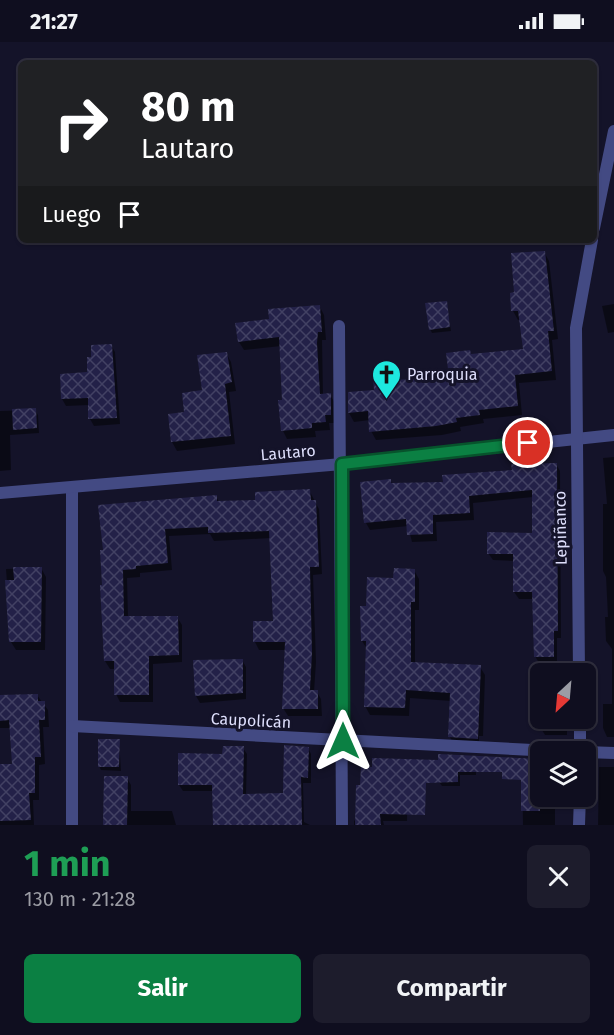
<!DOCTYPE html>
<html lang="es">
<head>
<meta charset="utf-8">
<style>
  :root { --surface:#0f0e1f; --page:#1d1c2c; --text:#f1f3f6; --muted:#9b9ca4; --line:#2f2e3d; --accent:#0b8043 }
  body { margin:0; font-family:"Fira Sans",sans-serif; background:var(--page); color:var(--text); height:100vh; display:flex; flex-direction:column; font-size:22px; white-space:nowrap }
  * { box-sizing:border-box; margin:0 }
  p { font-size:20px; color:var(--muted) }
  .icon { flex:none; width:33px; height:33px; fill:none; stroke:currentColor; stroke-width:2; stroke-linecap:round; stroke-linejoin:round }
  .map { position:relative; height:783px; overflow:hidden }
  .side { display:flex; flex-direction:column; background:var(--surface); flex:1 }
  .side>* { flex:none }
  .guide { position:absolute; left:18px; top:18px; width:579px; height:183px; border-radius:9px; box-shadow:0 2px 4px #0004,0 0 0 2px var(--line); background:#202124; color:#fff; overflow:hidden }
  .needle { width:39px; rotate:206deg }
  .buttons { position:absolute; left:530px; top:621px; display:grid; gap:12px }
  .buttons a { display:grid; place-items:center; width:66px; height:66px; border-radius:9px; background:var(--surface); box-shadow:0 2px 4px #0004,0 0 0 2px var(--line); font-size:30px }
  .pin { position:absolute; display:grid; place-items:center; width:51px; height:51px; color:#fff; margin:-26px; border:3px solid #fff; border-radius:50%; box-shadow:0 2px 6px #0007 }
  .me { position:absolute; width:66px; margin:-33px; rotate:0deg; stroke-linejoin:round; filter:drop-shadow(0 0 4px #0008) }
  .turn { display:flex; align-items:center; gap:21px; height:126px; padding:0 24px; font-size:27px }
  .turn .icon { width:78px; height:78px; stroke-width:2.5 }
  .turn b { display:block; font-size:42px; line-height:51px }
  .then { display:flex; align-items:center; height:57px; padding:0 24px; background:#0003; gap:12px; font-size:22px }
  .round { display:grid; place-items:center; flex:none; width:63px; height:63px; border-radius:9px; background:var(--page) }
  .head { display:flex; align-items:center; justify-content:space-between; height:102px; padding:0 24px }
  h1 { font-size:36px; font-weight:700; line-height:45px; color:#1e9e55 }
  .button { display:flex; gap:12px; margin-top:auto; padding:12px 24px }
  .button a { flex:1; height:69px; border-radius:9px; background:var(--accent); color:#fff; font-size:24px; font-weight:700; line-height:69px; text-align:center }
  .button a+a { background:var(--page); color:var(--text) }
  .status { display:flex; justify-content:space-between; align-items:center; height:42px; padding:0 30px; background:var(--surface); direction:ltr }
  .status svg { height:16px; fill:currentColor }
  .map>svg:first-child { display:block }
  .shadow { fill:#0007 }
  .building { fill:url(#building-cross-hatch) }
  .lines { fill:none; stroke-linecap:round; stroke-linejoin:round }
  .minor { stroke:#434a83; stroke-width:12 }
  .route-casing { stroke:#07532c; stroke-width:15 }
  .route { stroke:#0b8043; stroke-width:10 }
  .labels { text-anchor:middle; stroke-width:6; stroke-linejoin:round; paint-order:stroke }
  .poi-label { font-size:16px; fill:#dedffc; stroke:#141329; text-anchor:start }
  .street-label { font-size:16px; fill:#dedffc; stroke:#141329 }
</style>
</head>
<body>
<div class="status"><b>21:27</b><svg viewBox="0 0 49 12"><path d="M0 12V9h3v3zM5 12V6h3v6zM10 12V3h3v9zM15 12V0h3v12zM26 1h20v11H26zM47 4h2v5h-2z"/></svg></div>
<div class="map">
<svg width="614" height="783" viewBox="0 0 614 783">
  <defs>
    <pattern id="building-cross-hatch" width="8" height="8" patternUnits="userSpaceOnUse" patternTransform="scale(1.5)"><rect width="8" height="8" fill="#232148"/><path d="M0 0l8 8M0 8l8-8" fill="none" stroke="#424163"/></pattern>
  </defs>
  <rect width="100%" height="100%" fill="#141329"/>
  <g class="shadow">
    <polygon points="544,210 549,219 558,297 552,298 556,338 519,341 522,373 483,377 484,381 460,385 461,389 442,393 376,398 371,389 370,378 354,380 349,371 349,351 376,349 395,339 450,336 472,314 525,308 521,277 518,278 513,269 515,252"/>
    <polygon points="446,260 451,289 432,291 430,287"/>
    <polygon points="614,262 614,290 608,291 602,264"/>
    <polygon points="320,265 324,273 326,298 322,298 323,353 330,353 335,361 335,381 329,381 330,388 315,389 316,395 287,397 283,389 280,360 283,359 281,304 244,308 239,300 270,278"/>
    <polygon points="111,303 115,310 120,382 94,384 90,377 89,363 66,364 62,357 89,332"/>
    <polygon points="226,311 231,320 236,349 229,350 235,402 177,409 172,400 169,373 186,371 204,350"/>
    <polygon points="35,368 38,373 39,391 10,393 11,428 0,429 0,369"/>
    <polygon points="614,415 614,695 607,695 603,686 603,662 612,662 612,607 606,599 605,575 608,575 606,535 603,529 603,462 607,462 603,416"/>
    <polygon points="556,422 560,429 561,596 557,596 557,622 539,621 535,614 534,557 519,557 514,550 514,519 493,518 488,511 533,492 533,455 473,461 474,478 436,480 437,499 412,500 408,484 370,488 366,481 390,438 392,442 444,441"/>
    <polygon points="309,448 319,467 322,532 313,533 316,620 314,650 317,650 321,657 322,674 288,674 283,666 286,608 259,608 255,600 274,581 271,496 214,499 210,492 169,494 172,528 140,531 140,535 127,536 128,575 177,575 182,583 182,620 153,622 153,660 120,660 116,652 115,627 110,627 105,619 101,509 216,454 219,460 257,460"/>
    <polygon points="41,526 46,535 45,608 16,608 11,600 6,527"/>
    <polygon points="414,528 419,537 419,568 415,568 415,621 480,625 485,633 483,694 479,694 479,705 454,703 450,695 451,659 410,656 409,674 370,673 365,664 367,607 362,599 368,565 395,538"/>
    <polygon points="242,618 246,625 246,657 200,661 196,654"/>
    <polygon points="0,653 37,653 48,668 49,685 43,685 45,722 39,723 39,758 33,758 34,783 0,783 0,760 13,724 11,686 0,686"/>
    <polygon points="540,655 540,676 567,676 567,693 545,693 540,685"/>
    <polygon points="119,698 121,729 101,728 99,724"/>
    <polygon points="243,706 247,712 246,753 284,753 308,706 311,712 311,741 303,741 304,780 310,783 215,783 213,749 183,749 179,743 179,713 224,713"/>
    <polygon points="476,719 476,733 460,733 460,744 442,744 439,740"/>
    <polygon points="522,724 540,724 540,754 555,754 555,783 523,783"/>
    <polygon points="599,725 614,725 614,783 598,783"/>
    <polygon points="408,726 407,779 383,779 384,783 354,783 354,779"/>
    <polygon points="127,736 131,743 131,769 172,769 176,783 103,783"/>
  </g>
  <g class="building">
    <polygon points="545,209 554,289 548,289 552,329 515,333 518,364 479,368 480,373 456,376 457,380 436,384 369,390 368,369 348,371 348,350 374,348 373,336 393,334 394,338 449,335 446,311 470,308 471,312 523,307 518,269 511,269 510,251 514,250 511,211"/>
    <polygon points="447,259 450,285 429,288 425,261"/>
    <polygon points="320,263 322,290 318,290 317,301 320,352 331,351 331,373 325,373 326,380 312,381 312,386 281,389 278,358 282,358 279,295 238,300 235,281 269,277 268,267"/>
    <polygon points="112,302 117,376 88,377 88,356 61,357 60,332 87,330 87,315 91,315 91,303"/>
    <polygon points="227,310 232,340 225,342 231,394 171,400 168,372 184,370 182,351 202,348 197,313"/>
    <polygon points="36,366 37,386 13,388 12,367"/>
    <polygon points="557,421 558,589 554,589 554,615 534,615 532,550 513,550 513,512 487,512 487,490 532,491 532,448 469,454 470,471 433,473 433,492 407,493 406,477 364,481 360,440 391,437 391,441 443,440 442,433 512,428 511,422"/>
    <polygon points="310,447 311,458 316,458 319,525 310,525 312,611 310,648 318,648 318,667 282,667 285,600 253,600 253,579 273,579 269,489 208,491 208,485 165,487 168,521 136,524 136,527 123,528 124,574 178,574 179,613 149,614 149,653 114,653 114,619 104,619 100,543 102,543 100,508 103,508 98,463 217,453 217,459 255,458 255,450"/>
    <polygon points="13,525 42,525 41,600 9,600 5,538 14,538"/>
    <polygon points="394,526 415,527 415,560 411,560 411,620 481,623 478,697 448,695 450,651 406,648 405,666 364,665 366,599 361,599 360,564 366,564 367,535 393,536"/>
    <polygon points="243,617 243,651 195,654 193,618"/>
    <polygon points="38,652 38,659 45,659 45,678 39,678 41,715 35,715 35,751 29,751 31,778 0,779 0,722 12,722 9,678 0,679 0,653"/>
    <polygon points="98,697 120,697 119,725 98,725"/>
    <polygon points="284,703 309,705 308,736 301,735 302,783 213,783 212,743 178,743 178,711 222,712 223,704 244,704 243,752 283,751"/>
    <polygon points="438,712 540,717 540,769 521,769 521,738 502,737 502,730 458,730 458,740 426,741 425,773 380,772 381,783 355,783 356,743 360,743 361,725 372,725 372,716 438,718"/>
    <polygon points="104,734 128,734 127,783 103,783"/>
  </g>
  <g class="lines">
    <g class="minor">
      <polyline points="594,186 614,89"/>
      <polyline points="339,284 342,783"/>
      <polyline points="72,447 72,783"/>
      <polyline points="0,451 342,422 614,393"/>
      <polyline points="579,632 576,286 592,198"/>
      <polyline points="580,676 580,710"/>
      <polyline points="72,684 572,710"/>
      <polyline points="585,710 614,711"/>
      <polyline points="579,783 580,754"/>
    </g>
  </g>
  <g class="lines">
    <defs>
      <polyline id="route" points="343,699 342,422 528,401"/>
    </defs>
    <use href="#route" class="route-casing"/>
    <use href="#route" class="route"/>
  </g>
  <defs>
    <symbol id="church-pin" viewBox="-11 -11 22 30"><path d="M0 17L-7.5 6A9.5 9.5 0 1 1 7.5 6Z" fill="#1de9df" stroke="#141329"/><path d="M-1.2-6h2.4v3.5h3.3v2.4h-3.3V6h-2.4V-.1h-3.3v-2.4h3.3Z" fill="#111"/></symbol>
  </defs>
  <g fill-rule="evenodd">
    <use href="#church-pin" x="370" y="316" width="33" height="45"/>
  </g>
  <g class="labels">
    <g class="poi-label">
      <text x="407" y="338">Parroquia</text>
    </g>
    <g class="street-label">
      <text transform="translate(288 410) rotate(-5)" y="6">Lautaro</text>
      <text transform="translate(560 486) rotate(-91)" y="6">Lepiñanco</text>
      <text transform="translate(251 678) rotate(3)" y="6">Caupolicán</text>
    </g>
  </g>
</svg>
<div class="buttons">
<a><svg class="needle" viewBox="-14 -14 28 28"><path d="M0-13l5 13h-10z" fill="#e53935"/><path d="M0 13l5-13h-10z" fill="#9b9ca4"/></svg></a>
<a><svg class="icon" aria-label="layers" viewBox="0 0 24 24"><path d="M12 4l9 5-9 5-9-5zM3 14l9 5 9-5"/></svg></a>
</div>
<div class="pin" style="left:528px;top:401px;background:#d93025"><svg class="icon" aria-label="arrive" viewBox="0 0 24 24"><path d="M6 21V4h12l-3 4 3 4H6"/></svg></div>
<svg class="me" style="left:343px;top:699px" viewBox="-20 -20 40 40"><path d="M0-17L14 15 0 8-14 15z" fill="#0b8043" stroke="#fff" stroke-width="4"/></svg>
<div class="guide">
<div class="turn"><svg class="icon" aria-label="right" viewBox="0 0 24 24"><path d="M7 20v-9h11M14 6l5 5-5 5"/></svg><div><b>80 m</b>Lautaro</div></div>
<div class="then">Luego<svg class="icon" aria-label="arrive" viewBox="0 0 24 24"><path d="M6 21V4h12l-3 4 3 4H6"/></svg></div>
</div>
</div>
<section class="side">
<div class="head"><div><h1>1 min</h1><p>130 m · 21:28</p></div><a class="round"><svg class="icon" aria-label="close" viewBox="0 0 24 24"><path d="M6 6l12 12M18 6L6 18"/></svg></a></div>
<div class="button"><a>Salir</a><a>Compartir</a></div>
</section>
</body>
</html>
